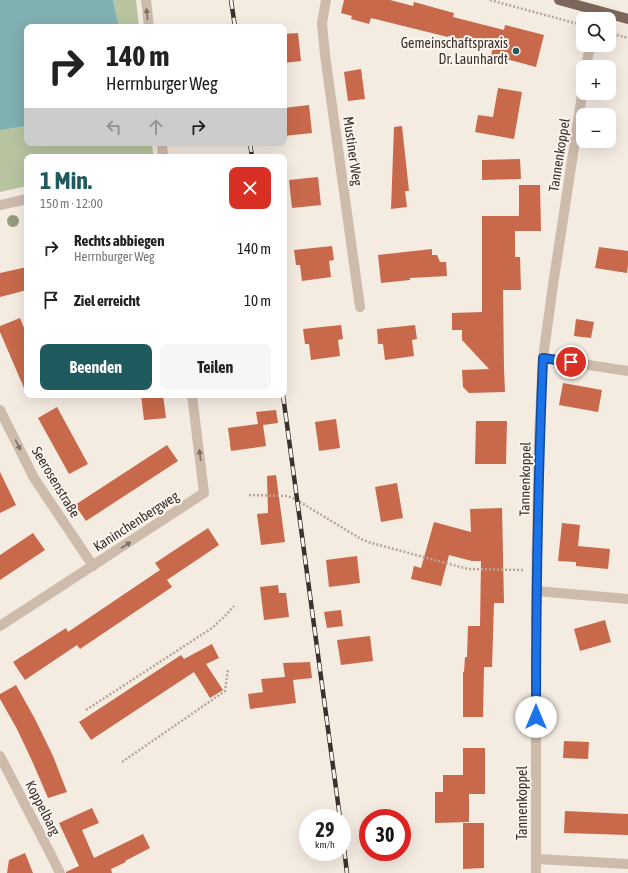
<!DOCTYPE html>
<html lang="de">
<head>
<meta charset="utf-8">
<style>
  :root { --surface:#fff; --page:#f6f6f6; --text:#222; --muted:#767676; --accent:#1f5a5e }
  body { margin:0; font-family:"Asap Condensed",sans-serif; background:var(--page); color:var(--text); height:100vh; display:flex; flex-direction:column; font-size:15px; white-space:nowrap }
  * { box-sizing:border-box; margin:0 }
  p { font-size:13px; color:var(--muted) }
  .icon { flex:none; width:22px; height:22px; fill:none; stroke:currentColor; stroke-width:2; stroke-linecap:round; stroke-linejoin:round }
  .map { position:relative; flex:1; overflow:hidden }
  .panel { position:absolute; left:24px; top:154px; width:263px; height:244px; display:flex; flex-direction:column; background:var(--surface); border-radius:8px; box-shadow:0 4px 16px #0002 }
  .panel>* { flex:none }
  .banner { position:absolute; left:24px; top:24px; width:263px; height:122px; border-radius:8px; box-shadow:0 4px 16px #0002; background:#fff; color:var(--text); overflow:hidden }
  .controls { position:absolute; left:576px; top:12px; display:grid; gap:8px }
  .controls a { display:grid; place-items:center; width:40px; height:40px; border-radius:8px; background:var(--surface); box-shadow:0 4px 16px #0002; font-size:20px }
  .speed { position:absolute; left:299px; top:809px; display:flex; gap:8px; font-size:20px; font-weight:700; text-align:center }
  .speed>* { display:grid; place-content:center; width:52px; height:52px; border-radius:50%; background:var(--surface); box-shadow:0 4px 16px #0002; line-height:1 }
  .speed small { font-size:10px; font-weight:400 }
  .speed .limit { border:6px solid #d22; background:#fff; color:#111 }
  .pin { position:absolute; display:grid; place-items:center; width:34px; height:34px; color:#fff; margin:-17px; border:2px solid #fff; border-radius:50%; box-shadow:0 1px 4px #0007 }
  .me { position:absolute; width:44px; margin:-22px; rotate:0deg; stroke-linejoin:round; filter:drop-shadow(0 0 3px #0008) }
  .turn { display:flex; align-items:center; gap:14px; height:84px; padding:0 16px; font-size:18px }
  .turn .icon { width:52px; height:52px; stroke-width:2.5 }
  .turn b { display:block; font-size:28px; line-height:34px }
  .lanes { display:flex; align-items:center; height:38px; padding:0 16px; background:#0003; justify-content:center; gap:20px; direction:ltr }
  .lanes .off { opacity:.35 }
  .round { display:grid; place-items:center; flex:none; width:42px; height:42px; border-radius:8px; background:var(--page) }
  .overview { display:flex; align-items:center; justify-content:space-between; height:68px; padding:0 16px }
  h1 { font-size:24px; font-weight:700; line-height:30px; color:var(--accent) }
  .action { display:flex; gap:8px; margin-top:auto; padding:8px 16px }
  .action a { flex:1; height:46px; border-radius:8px; background:var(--accent); color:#fff; font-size:16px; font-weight:700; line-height:46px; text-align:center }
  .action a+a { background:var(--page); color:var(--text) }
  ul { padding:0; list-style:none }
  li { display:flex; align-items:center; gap:12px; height:52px; padding:0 16px }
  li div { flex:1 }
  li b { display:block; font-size:15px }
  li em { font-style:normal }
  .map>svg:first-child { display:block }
  .green { fill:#b8c4a0 }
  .water { fill:#7fb0b2 }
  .building { fill:#c8694b }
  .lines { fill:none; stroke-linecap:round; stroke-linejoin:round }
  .path { stroke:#b9a596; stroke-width:2.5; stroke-dasharray:2 2; stroke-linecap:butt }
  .minor { stroke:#cdbbac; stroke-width:10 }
  .major { stroke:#7d675c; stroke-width:10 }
  .rail-casing { stroke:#3b302b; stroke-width:4.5 }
  .rail { stroke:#fbf5ee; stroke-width:3; stroke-dasharray:9; stroke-linecap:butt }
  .tree { fill:#969b7f }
  .oneway { fill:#7d6f65 }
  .route-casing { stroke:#114b97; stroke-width:10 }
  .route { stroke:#1a73e8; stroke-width:7 }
  .poi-dot { fill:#1f5a5e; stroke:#fbf5ee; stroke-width:1.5 }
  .labels { text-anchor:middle; stroke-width:4; stroke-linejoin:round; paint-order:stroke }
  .poi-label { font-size:14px; fill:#3b302b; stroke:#fbf5ee; text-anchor:end }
  .street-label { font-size:14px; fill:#3b302b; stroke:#fbf5ee }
</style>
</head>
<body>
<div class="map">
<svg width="628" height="873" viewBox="0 0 628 873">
  <rect width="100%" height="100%" fill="#f4ebe1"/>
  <g class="green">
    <polygon points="113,0 136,0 139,27 119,27"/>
    <polygon points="27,126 27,143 152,143 153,154 143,157 27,157 27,186 0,192 0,130"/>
  </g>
  <polygon class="water" points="0,0 113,0 119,27 27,27 27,126 0,130"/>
  <g class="building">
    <polygon points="344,0 390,0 413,6 414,2 454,13 453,17 504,30 505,25 544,35 536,67 491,55 493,48 448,36 448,37 371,18 369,24 351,19 352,16 341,13"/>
    <polygon points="298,33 301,61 284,63 284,34"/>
    <polygon points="361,69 365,99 348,101 344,72"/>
    <polygon points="498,88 522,92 514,139 475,132 478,115 493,117"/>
    <polygon points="309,105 312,133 284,136 284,108"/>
    <polygon points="402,126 409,191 405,191 407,207 391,209 394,127"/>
    <polygon points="520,159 521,179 482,180 482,160"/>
    <polygon points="318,177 321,205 292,208 289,180"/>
    <polygon points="519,185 540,185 541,231 515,231 515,257 520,257 521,290 503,290 504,369 505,392 469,393 463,387 462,370 489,369 462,340 462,330 452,330 452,313 482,312 482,216 519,216"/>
    <polygon points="332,246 334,260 329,261 331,277 302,281 300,265 296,265 294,250"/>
    <polygon points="599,247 628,251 628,265 627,273 595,268"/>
    <polygon points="432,249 432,255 437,255 440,262 446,262 447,276 410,278 410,280 381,283 378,255"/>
    <polygon points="27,267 27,290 0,297 0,273"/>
    <polygon points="20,318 27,335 27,395 0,332 0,326"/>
    <polygon points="576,319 594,322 591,338 574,336"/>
    <polygon points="341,325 343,339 338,340 340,356 311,360 309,344 305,344 303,329"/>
    <polygon points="415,325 417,339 412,340 414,356 385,360 383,344 378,344 377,329"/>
    <polygon points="563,383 602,390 598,412 559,405"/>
    <polygon points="141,395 163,395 166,418 144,420"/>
    <polygon points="57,407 88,464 69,474 38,418"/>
    <polygon points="276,410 278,423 263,425 266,446 231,451 228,428 258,424 256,412"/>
    <polygon points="336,419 340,448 319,451 315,422"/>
    <polygon points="476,421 507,421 506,464 475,464"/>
    <polygon points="167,445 178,461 86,521 75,505"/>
    <polygon points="0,472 16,505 0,513"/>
    <polygon points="276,475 285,542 261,545 257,514 268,513 267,476"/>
    <polygon points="397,483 403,518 381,522 375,487"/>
    <polygon points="502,508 504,603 494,603 492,667 484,667 483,717 463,717 463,672 464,672 465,657 467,657 468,626 480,626 481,561 472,561 449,555 441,586 411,579 414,566 421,568 434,522 471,532 470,509"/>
    <polygon points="562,523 580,525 578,546 610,549 608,569 576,566 576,562 558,561"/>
    <polygon points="208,528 219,545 167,580 162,573 172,587 80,649 77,645 25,680 13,662 66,628 68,632 160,570 155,563"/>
    <polygon points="33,533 45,550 0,580 0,555"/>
    <polygon points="357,556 360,583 329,587 326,560"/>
    <polygon points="278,585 279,593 286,593 289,617 264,620 260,587"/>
    <polygon points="341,610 343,626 327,628 324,612"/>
    <polygon points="605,620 611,642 580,651 574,629"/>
    <polygon points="370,636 373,661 341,665 337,640"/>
    <polygon points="212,644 219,658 206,664 223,690 210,698 194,672 91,740 79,722 181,655 184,659"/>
    <polygon points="310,662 312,678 293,680 296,703 250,709 248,694 263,692 261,679 285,677 283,663"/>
    <polygon points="16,685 35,719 53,756 67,792 48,798 33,763 17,729 0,699 0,694"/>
    <polygon points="564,741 589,742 588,759 563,758"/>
    <polygon points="463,748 485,748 485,794 469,794 469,822 435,823 435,792 443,792 443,775 463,775"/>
    <polygon points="92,808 99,823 82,830 94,858 143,834 150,848 125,861 126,862 111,869 112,873 66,873 66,872 79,866 59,823"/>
    <polygon points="565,811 628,814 628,835 564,833"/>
    <polygon points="463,823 484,823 484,868 463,869"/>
    <polygon points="25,853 33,873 7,873 9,860"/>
  </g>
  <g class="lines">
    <g class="path">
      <polyline points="490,0 582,25"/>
      <polyline points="609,33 628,38"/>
      <polyline points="249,495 287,496 295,499 361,539 368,542 468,569 524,570"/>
      <polyline points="86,710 212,628 226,615 234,606"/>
      <polyline points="122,762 225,691 228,669"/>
    </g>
    <g class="minor">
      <polyline points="146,0 149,27"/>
      <polyline points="326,0 322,23 325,55 360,307"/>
      <polyline points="594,19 596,10"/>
      <polyline points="586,67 590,45"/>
      <polyline points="162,143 163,157"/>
      <polyline points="0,205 27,199"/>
      <polyline points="543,358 628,371"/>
      <polyline points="0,410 34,478 93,566"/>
      <polyline points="536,591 628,599"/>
      <polyline points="0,626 204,493 192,395"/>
      <polyline points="0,756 48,849 60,873"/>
      <polyline points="537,859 628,864"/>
      <polyline points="536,873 536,591 539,437 543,358 553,285 583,88"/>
    </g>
    <polyline class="major" points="559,0 628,19"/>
    <defs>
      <g id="rail">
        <polyline points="231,0 235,27"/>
        <polyline points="250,143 252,157"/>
        <polyline points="283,395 340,818"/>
        <polyline points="342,832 347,873"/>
      </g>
    </defs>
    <use href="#rail" class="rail-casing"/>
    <use href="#rail" class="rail"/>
  </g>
  <circle class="tree" cx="13" cy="221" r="6"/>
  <defs><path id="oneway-solid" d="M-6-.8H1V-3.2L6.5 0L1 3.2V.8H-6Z"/></defs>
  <g class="oneway">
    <use href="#oneway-solid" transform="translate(147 14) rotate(-96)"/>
    <use href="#oneway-solid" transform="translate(18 445) rotate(63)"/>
    <use href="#oneway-solid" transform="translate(200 455) rotate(-97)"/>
    <use href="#oneway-solid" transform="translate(126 545) rotate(-33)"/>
  </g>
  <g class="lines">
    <defs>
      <path id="route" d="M536,717C536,597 538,477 543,358L571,362"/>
    </defs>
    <use href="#route" class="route-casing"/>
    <use href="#route" class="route"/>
  </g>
  <circle class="poi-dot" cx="516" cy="51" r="4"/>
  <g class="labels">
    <g class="poi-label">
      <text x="508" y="48">Gemeinschaftspraxis<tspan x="508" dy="16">Dr. Launhardt</tspan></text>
    </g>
    <g class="street-label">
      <text transform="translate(353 151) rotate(82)" y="5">Mustiner Weg</text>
      <text transform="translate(559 155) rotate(-81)" y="5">Tannenkoppel</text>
      <text transform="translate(525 479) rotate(-89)" y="5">Tannenkoppel</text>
      <text transform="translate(56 482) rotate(59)" y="5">Seerosenstraße</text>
      <text transform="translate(136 521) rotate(-33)" y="5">Kaninchenbergweg</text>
      <text transform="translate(522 803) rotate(-90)" y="5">Tannenkoppel</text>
      <text transform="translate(43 808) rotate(63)" y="5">Koppelbarg</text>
    </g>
  </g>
</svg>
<div class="controls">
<a><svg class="icon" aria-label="search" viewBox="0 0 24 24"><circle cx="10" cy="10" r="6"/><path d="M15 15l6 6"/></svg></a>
<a>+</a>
<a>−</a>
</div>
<div class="speed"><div>29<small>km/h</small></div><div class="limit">30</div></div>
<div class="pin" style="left:571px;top:362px;background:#d93025"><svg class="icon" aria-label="arrive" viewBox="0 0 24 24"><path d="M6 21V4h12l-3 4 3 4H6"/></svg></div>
<svg class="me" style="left:536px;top:717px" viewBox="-20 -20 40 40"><circle r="19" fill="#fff"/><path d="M0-13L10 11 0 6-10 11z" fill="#1a73e8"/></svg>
<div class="banner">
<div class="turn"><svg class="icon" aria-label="right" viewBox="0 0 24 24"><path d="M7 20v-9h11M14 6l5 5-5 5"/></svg><div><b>140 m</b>Herrnburger Weg</div></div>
<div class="lanes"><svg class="icon off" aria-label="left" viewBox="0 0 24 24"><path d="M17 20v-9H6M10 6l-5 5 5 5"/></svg><svg class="icon off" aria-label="ahead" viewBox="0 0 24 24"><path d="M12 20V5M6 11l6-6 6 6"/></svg><svg class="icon" aria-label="right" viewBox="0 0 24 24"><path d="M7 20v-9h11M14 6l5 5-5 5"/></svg></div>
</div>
<section class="panel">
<div class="overview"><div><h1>1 Min.</h1><p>150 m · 12:00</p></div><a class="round" style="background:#d93025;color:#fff"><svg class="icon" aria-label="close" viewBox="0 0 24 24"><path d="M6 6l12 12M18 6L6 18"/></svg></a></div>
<ul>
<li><svg class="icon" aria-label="right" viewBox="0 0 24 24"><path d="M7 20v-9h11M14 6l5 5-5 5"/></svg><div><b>Rechts abbiegen</b><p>Herrnburger Weg</p></div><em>140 m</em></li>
<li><svg class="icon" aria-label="arrive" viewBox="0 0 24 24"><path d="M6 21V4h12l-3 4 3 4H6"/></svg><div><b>Ziel erreicht</b></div><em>10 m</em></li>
</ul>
<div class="action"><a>Beenden</a><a>Teilen</a></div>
</section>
</div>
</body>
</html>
